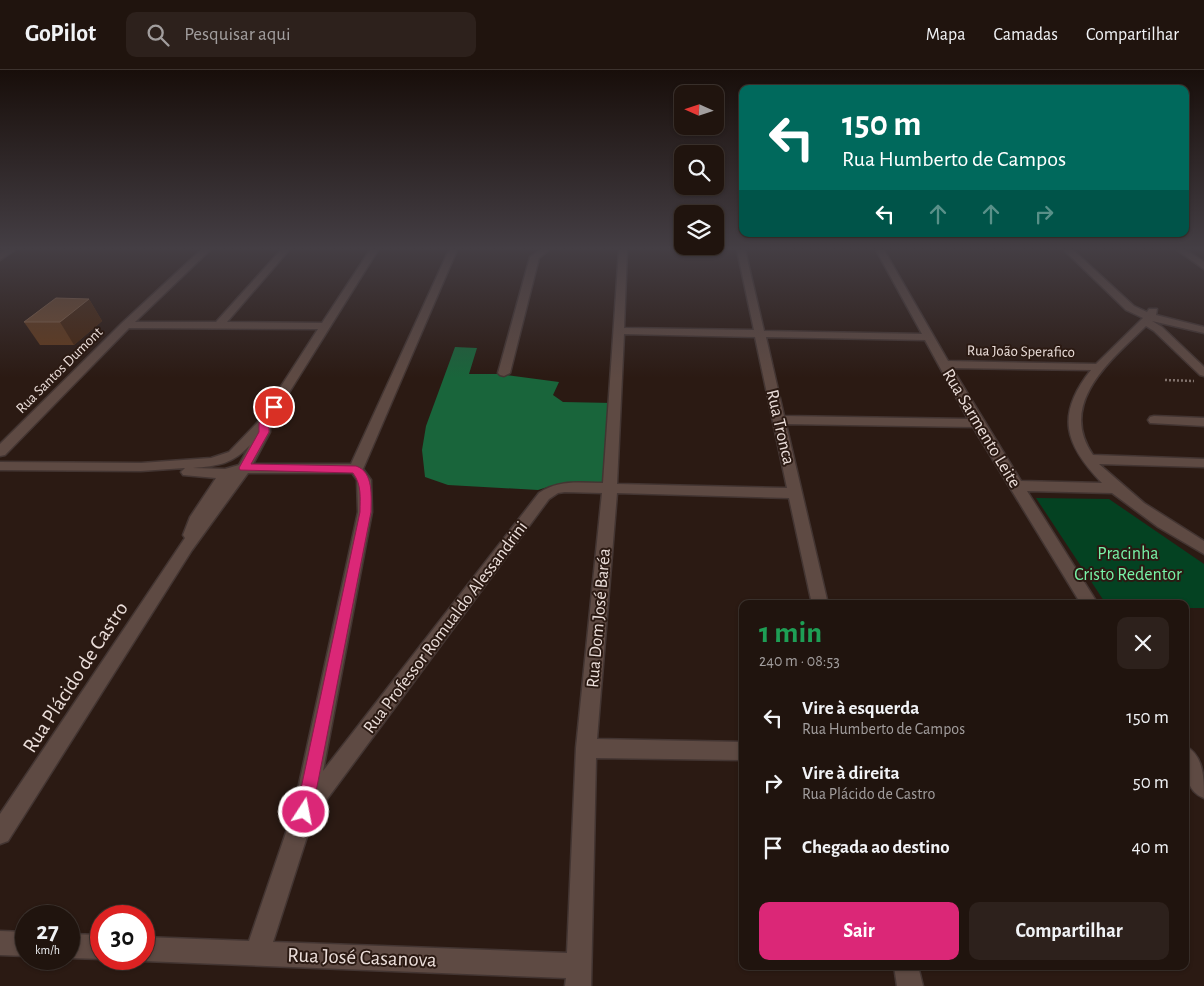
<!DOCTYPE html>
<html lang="pt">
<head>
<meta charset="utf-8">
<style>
  :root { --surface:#20140e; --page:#2d211c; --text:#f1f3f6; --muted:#a29e9e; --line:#3d332e; --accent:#db2777 }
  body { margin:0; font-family:"Alegreya Sans",sans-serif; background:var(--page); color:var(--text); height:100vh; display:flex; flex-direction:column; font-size:19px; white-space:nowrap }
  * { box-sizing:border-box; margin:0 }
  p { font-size:16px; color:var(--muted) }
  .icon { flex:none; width:28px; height:28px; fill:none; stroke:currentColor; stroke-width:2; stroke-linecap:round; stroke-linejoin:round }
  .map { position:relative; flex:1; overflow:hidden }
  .sheet { position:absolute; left:739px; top:530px; width:450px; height:370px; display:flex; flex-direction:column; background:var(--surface); border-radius:10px; box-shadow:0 1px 4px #0004,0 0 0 1px var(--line) }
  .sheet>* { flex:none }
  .banner { position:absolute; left:739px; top:15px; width:450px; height:152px; border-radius:10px; box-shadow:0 1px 4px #0004,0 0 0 1px var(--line); background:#00695c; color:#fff; overflow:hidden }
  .needle { width:32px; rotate:273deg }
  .buttons { position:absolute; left:674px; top:15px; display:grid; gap:10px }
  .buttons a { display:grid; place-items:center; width:50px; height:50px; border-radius:10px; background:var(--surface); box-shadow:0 1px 4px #0004,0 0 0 1px var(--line); font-size:25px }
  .speed { position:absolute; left:15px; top:835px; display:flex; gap:10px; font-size:25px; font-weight:700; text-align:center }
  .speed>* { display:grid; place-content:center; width:65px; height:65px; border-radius:50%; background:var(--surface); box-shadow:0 1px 4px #0004,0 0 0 1px var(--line); line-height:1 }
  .speed small { font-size:12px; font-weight:400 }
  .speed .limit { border:8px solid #d22; background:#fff; color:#111 }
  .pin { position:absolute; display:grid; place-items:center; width:42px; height:42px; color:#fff; margin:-21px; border:2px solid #fff; border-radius:50%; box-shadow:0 1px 5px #0007 }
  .me { position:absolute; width:55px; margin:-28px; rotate:11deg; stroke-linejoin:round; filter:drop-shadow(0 0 4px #0008) }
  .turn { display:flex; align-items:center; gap:18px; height:105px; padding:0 20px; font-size:22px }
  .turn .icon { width:65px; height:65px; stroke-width:2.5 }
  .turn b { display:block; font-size:35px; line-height:42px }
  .lanes { display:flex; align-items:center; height:48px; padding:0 20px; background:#0003; justify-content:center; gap:25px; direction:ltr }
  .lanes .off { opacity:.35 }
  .round { display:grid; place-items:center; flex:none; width:52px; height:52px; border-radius:10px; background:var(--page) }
  .headline { display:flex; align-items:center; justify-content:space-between; height:85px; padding:0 20px }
  h1 { font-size:30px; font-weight:600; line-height:38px; color:#1e9e55 }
  .action { display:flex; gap:10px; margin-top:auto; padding:10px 20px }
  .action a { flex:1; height:58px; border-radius:10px; background:var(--accent); color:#fff; font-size:20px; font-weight:600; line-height:58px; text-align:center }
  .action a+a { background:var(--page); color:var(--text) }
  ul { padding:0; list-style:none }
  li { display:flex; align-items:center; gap:15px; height:65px; padding:0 20px }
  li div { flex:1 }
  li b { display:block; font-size:19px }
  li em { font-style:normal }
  header { display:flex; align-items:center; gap:30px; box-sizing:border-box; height:70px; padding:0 25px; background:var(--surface); border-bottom:1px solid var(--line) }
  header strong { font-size:24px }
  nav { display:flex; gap:28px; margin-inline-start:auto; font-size:18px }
  .search { width:350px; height:45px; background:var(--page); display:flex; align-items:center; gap:12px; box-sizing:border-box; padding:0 18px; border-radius:10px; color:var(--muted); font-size:19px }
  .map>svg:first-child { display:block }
  .green { fill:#044222 }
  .forest { fill:#19653b }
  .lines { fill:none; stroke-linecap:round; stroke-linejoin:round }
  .minor-casing { stroke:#433532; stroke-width:3 }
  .path { stroke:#82736d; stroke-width:2.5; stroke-dasharray:2 2; stroke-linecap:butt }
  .minor { fill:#5e4a43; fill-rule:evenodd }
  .wall { fill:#633b1d }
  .shaded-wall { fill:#472711 }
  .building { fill:#724d32; stroke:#85644c }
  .route { fill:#db2777; stroke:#8e194d }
  .labels { text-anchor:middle; stroke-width:4; stroke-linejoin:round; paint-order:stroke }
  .far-street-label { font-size:15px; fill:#ebdeda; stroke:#2b1a13 }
  .street-label { font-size:18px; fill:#ebdeda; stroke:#2b1a13 }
  .park-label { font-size:18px; fill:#78f3a7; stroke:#2b1a13 }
  .near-street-label { font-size:21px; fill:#ebdeda; stroke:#2b1a13 }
</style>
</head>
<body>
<header>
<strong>GoPilot</strong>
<div class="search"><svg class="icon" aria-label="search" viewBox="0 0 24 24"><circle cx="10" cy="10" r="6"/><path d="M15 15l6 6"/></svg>Pesquisar aqui</div>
<nav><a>Mapa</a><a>Camadas</a><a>Compartilhar</a></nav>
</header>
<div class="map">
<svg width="1204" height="916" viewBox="0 0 1204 916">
  <rect width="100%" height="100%" fill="#2b1a13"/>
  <polygon class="green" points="1036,428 1109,429 1204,494 1204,538 1185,538 1185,534 1106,534"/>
  <polygon class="forest" points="455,277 477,278 469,304 499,304 559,312 553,325 563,332 613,333 607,416 554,415 538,420 448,415 425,407 422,380 426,356"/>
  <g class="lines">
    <defs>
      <g id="minor">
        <polygon points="6,180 15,180 0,190 0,183"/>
        <path d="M201,180H210L135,252H216L281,180H289L227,252L322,253L370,180H378L270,353V362L253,394H351L449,180H457L363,399L371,410L372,442L323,701L539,423C559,409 580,413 603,413L619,180H627L624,258L754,260L737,180H745L764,261L922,264L876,180H884L948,291L1096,294L1143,248L1126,240L1064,180H1073L1134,236L1147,242L1149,239H1157L1156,245L1204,257V263L1152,251L1162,257L1204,297V306L1200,305L1154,261L1146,256C1111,290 1057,333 1093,385L1204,389V397L1099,394L1144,433L1204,471V484L1158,457L1112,423L1027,421L1098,534H1081L973,357L786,354L828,534H812L789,428L617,423L597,669L742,672V690L596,688L591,916H565L566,908L144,891L138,889H144V867L249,871L293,742L358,442L357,410L352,403H248L192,480L8,771L0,774V744L185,468L183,465L190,447L216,408L183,405L181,402L185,398L141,401L0,400V392L141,393L211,388L229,382L258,352L318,259L129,258L5,385L0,386V374L122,253ZM624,264L755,267L787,418L617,414ZM766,267L925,270L968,349L784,346ZM952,298L1091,300C1055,345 1065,375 1102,413L1021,411ZM250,375L239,395L225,399L193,398C218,396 233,394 250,375ZM565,422L602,423L576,678L567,883L273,872L313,748L549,429L558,423Z"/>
        <polygon points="540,180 549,180 539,188 510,303 504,306 500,305 498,303 530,187"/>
        <polygon points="1177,180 1186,180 1204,192 1204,199"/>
        <polygon points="1154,346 1204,348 1204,356 1150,353 1148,350 1150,347"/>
        <path d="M1185,676C1204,685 1204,709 1204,728C1183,720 1185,695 1185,676Z"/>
        <polygon points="0,861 26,862 26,886 0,885"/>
        <polygon points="69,864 101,865 102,889 69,888"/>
        <polygon points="894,896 918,896 923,916 897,916"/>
      </g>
    </defs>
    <use href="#minor" class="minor-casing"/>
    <polyline class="path" points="1165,310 1194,311"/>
    <use href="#minor" class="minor"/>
  </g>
  <polygon class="wall" points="89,229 102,251 74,275 40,275 24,252"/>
  <polygon class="shaded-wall" points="89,229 102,251 74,275 60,252"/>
  <polygon class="building" points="56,228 89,229 60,252 24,252"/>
  <linearGradient id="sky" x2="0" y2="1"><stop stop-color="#180e0a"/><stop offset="0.58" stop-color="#443e44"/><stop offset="1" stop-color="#443e44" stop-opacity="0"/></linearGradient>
  <rect width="1204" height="308" fill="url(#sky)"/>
  <path class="route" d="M270,335L278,337L269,353V362L251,394L356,396C374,402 371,427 371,442L312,742L310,748L304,750L298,748L296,742L360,442C360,428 362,415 353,403L240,400L239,398L259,362V353Z"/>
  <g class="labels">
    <g class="far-street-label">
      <text transform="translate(1021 281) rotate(1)" y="5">Rua João Sperafico</text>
      <text transform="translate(59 300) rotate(-45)" y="5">Rua Santos Dumont</text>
    </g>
    <g class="street-label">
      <text transform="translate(781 357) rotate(77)" y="6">Rua Tronca</text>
      <text transform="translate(982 358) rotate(59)" y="6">Rua Sarmento Leite</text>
      <text transform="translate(598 548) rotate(-85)" y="6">Rua Dom José Baréa</text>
      <text transform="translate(445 557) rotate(-53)" y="6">Rua Professor Romualdo Alessandrini</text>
    </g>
    <g class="park-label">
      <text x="1128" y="489">Pracinha<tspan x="1128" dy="21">Cristo Redentor</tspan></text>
    </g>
    <g class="near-street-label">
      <text transform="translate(75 607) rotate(-57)" y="7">Rua Plácido de Castro</text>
      <text transform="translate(362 887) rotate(2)" y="7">Rua José Casanova</text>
    </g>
  </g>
</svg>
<div class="buttons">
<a><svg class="needle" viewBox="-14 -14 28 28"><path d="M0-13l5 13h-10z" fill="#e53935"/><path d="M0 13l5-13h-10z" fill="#a29e9e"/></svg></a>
<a><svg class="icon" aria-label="search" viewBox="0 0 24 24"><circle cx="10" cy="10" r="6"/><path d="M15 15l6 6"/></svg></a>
<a><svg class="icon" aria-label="layers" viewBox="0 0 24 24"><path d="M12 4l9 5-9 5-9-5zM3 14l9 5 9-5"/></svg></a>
</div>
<div class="speed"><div>27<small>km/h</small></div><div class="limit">30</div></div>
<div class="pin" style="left:274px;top:337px;background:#d93025"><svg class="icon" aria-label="arrive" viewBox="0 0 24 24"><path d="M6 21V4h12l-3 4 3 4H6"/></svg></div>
<svg class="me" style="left:304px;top:742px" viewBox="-20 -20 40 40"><circle r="17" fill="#db2777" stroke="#fff" stroke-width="3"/><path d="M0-11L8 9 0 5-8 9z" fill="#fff"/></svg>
<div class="banner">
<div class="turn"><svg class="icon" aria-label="left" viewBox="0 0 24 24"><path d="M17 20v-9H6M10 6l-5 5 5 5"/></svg><div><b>150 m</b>Rua Humberto de Campos</div></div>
<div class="lanes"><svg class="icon" aria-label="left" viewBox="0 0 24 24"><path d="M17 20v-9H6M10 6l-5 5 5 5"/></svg><svg class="icon off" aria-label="ahead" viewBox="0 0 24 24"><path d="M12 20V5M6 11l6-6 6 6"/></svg><svg class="icon off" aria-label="ahead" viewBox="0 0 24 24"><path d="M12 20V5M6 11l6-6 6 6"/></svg><svg class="icon off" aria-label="right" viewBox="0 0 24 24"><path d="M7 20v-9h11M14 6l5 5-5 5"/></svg></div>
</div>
<section class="sheet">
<div class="headline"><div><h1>1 min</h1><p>240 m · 08:53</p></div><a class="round"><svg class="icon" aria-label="close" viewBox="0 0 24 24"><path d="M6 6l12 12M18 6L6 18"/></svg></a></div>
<ul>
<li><svg class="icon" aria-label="left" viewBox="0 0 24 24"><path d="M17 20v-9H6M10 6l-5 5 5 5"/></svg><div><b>Vire à esquerda</b><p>Rua Humberto de Campos</p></div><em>150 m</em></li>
<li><svg class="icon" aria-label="right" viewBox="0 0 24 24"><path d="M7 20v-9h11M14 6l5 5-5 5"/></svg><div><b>Vire à direita</b><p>Rua Plácido de Castro</p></div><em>50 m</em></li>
<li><svg class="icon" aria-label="arrive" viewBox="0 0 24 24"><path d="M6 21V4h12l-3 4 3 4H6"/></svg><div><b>Chegada ao destino</b></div><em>40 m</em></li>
</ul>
<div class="action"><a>Sair</a><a>Compartilhar</a></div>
</section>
</div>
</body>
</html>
